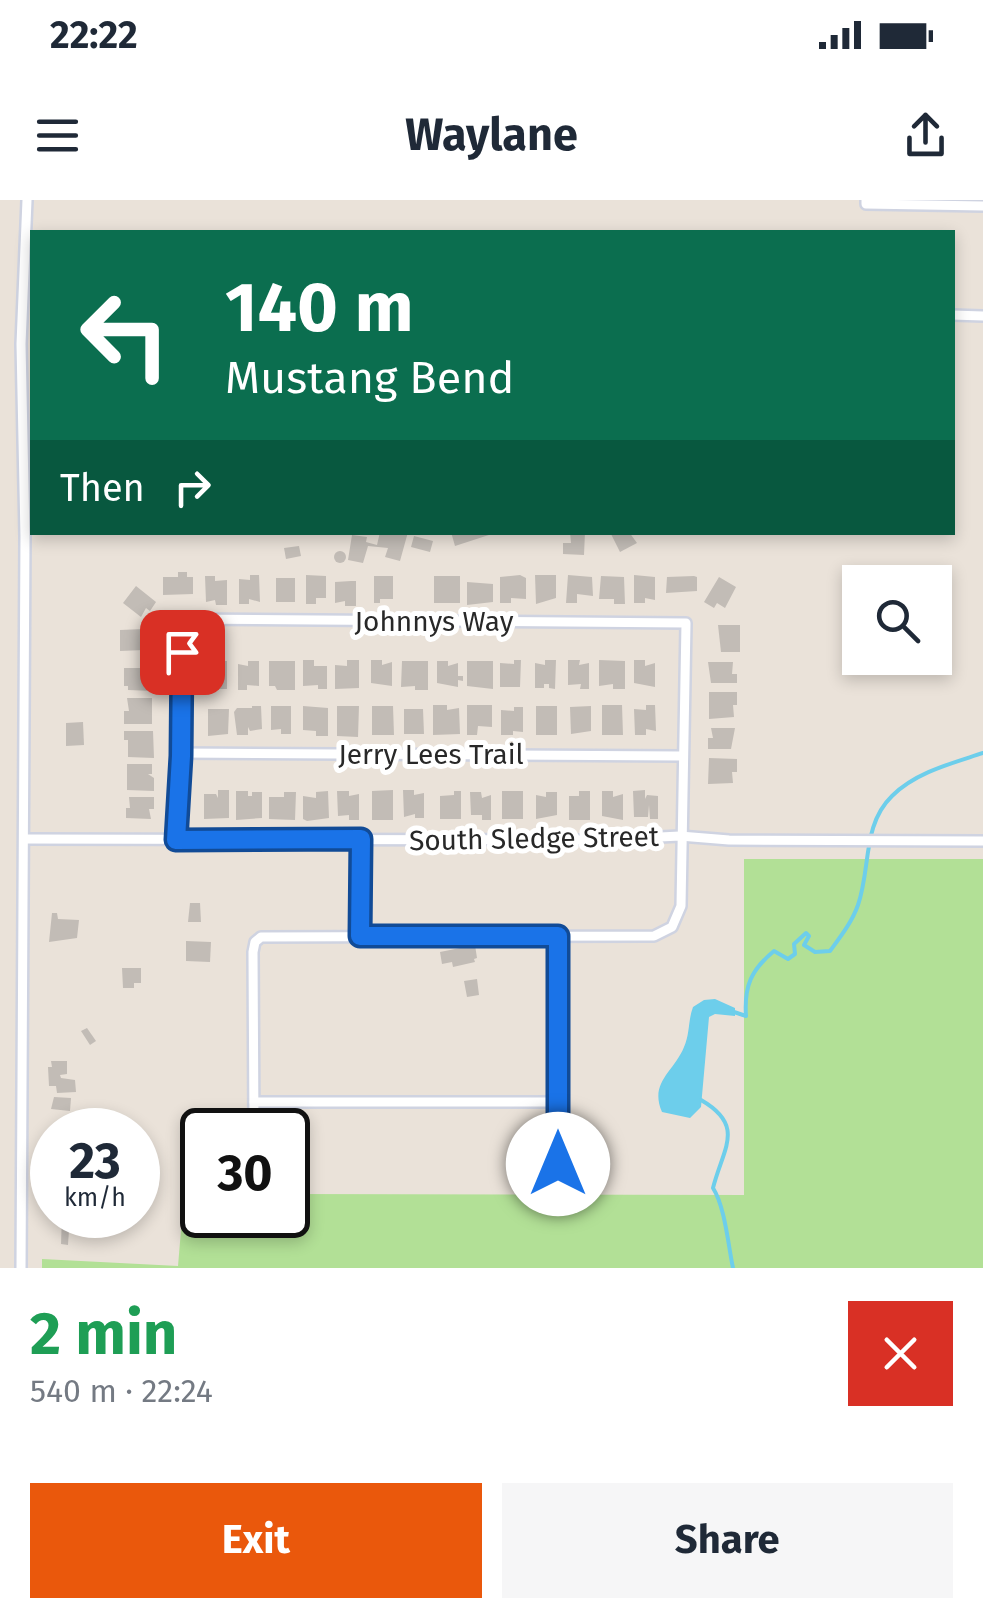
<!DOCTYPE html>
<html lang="en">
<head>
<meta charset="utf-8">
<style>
  :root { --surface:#fff; --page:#f6f6f7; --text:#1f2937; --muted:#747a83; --accent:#ea580c }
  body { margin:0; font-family:"Fira Sans",sans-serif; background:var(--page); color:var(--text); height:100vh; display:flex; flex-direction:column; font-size:38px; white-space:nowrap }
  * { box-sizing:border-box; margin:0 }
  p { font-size:32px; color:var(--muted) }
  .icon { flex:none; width:55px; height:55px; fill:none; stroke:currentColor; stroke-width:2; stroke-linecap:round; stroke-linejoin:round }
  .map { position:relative; height:1068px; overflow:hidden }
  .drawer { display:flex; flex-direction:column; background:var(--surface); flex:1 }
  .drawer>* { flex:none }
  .banner { position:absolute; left:30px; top:30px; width:925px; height:305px; border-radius:0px; box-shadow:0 5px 15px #0003; background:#0b6e4f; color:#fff; overflow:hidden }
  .buttons { position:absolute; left:842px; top:365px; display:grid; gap:20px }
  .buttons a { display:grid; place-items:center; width:110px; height:110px; border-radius:0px; background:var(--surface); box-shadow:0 5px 15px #0003; font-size:50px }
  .speed { position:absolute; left:30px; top:908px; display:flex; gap:20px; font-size:50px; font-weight:700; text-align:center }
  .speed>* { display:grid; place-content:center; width:130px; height:130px; border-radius:50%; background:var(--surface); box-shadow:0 5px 15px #0003; line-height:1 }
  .speed small { font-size:25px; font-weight:400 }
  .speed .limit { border:5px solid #111; border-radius:15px; background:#fff; color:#111 }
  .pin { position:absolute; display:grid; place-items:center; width:85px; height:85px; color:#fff; margin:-42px; border-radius:20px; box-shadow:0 5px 15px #0006 }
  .me { position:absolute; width:110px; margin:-55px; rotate:0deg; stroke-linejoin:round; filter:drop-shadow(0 0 8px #0008) }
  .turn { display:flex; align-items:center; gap:35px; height:210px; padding:0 30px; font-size:45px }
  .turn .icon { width:130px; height:130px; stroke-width:2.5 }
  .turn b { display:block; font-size:70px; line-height:85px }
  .then { display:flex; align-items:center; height:95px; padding:0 30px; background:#0003; gap:20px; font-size:38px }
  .round { display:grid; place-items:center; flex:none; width:105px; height:105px; border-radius:0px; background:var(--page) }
  .head { display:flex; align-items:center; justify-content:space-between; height:170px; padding:0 30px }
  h1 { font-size:60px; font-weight:700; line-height:75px; color:#1e9e55 }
  .button { display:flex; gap:20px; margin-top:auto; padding:20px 30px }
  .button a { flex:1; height:115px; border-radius:0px; background:var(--accent); color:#fff; font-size:40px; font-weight:700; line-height:115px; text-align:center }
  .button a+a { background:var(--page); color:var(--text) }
  .status { display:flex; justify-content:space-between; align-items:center; height:70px; padding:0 50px; background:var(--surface); direction:ltr }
  .status svg { height:28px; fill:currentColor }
  header { display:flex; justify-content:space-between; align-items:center; height:130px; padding:0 30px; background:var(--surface); font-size:45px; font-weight:700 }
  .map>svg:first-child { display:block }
  .green { fill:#b2e096 }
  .water { fill:#6dceeb }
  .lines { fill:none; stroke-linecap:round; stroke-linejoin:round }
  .stream { stroke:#6dceeb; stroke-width:4 }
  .building { fill:#c2bcb6 }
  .street-casing { stroke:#cfd3e1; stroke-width:14 }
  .street { stroke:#fff; stroke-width:9 }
  .route-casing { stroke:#114b97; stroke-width:25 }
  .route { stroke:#1a73e8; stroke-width:18 }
  .labels { text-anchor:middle; stroke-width:10; stroke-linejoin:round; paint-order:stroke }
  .street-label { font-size:28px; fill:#282828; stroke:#fff }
</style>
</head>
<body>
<div class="status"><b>22:22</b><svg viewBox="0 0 49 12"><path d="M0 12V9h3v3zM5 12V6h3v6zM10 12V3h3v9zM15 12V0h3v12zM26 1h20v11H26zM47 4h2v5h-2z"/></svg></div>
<header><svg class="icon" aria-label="menu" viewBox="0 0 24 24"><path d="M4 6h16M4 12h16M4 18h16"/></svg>Waylane<svg class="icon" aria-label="share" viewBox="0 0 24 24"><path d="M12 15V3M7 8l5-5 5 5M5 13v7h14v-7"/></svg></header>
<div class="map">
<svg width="983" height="1068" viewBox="0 0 983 1068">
  <rect width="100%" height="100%" fill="#eae2d9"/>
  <polygon class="green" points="744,659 983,659 983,1068 42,1068 42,1059 178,1066 184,994 202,994 202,1015 288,1015 288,994 744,995"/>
  <path class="water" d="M715,799L735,808V816L715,814L709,817L701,907L690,918L662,912C649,882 674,872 684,847C690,834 688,820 693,807L704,800Z"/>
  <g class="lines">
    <g class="stream">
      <path d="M734,812L746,816C744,786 751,770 774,751L788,759L795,754L794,744L806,733L809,736L804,745L815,752L830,751C841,736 852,722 858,705C871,668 862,625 892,596C916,572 953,563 983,553"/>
      <path d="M701,900C746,926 723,948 713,988C725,1007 728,1044 733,1068"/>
    </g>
  </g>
  <g class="building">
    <polygon points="380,332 408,332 400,361 385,357 388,348 368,346 363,363 348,360 352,335 367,337 366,342 377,345"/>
    <polygon points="451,332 495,332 495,333 455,346"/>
    <polygon points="570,332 585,332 584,355 563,354 563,343 571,343"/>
    <polygon points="610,332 629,332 637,343 620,352"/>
    <polygon points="414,336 433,341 430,352 411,347"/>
    <polygon points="299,346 301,356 286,359 284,348"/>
    <circle cx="340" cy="357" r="6"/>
    <polygon points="178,372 187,372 187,377 193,377 193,394 163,395 163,377 178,377"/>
    <polygon points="250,375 259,375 260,402 249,399 249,404 239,404 239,379 250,380"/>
    <polygon points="306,375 326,376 326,398 316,398 316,404 306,404"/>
    <polygon points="520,375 526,378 526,399 511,398 511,403 500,403 500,377"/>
    <polygon points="535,375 556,375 556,398 536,404"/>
    <polygon points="568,375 592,377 593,396 577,394 577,403 566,403"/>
    <polygon points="634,375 655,377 655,400 645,398 645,403 634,403"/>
    <polygon points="205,376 215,376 215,381 227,380 227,405 216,405 215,400 206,402"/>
    <polygon points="374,376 393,376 393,399 380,399 380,403 374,403"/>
    <rect x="434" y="376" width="26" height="27"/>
    <polygon points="601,376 624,377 625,404 614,404 614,399 599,399"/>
    <polygon points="694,376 697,377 697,391 666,393 667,377"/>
    <polygon points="719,377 736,387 725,408 717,403 714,408 704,402"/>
    <rect x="276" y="378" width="19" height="24"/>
    <polygon points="351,381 356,381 356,406 345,406 345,401 335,403 335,382"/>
    <polygon points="467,382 493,384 493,402 467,405"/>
    <polygon points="136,386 156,402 150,411 146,408 141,417 123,403"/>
    <polygon points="718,425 740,425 740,452 721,452"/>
    <polygon points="144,429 144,450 120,451 120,430"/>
    <polygon points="303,460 314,460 314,466 327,466 327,489 318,489 318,485 303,486"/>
    <polygon points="347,460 359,460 359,488 335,489 335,465 347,466"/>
    <polygon points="371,460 382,460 382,465 392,462 392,486 371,483"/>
    <polygon points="514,460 521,460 520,487 500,487 500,463 514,464"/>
    <polygon points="545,460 556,460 555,489 549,488 549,484 544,484 544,488 535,488 535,463 545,465"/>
    <polygon points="568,460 580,460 579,465 589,463 589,489 580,489 581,484 568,485"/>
    <polygon points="599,460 625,461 625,489 613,489 613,484 599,486"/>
    <polygon points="634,460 645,460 645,466 655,463 655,487 634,483"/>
    <polygon points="216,461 227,461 227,489 207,489 206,467 216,467"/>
    <polygon points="248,461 259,461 259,486 247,485 247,490 238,490 238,464 248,466"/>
    <polygon points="269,461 295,461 295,490 277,490 275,486 269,486"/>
    <polygon points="402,461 428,461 428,490 415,490 415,486 401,487"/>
    <polygon points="437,461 448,461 448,466 458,463 458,476 463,476 463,481 458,480 458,487 437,483"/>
    <polygon points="467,461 493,461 493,489 467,486"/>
    <polygon points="708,462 733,462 732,474 737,474 737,483 711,483"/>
    <polygon points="124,468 150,468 148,478 154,478 154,491 128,490 128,486 124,486"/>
    <polygon points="709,492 737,492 737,505 733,505 734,517 709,519"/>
    <polygon points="127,498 152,498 152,524 124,524 124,511 129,511"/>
    <polygon points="433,505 447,505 447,510 459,508 460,534 433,535"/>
    <polygon points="467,505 492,505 492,527 478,526 477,535 467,535"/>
    <polygon points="602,505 622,505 623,535 602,535"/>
    <polygon points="646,505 655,505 656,531 646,529 646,535 635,535 634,509 646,510"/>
    <polygon points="252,506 261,506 262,529 250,531 248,527 248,535 237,535 234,512 237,508 252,508"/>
    <polygon points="271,506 291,506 291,534 281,534 281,529 271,530"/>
    <polygon points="303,506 328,508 328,536 316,536 316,531 303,530"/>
    <polygon points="337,506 359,506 358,537 337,536"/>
    <polygon points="372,506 393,506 394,535 372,535"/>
    <rect x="536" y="506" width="21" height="29"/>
    <polygon points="591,506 591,531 571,534 570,507"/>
    <polygon points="514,507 523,507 523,532 513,531 513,535 501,535 501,510 514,511"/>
    <polygon points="208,509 229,509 228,534 208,536"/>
    <polygon points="404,509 423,509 424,534 404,534"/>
    <polygon points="83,522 84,545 66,546 66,523"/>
    <polygon points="711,528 735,528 731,549 708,549 708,538 713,538"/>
    <polygon points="124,531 153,531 154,558 128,557 128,540 124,540"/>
    <polygon points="709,558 737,559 737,572 732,572 733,583 708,584"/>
    <polygon points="127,564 152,564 152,574 148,574 154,578 154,591 127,590"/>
    <polygon points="218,590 229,590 229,618 204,619 204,594 216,594 218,598"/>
    <polygon points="393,590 393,620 372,620 372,591"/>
    <polygon points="403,590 414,590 414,595 424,593 424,618 415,618 415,614 404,617"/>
    <polygon points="645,590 645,599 647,595 658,596 658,619 650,619 649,605 648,617 634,617 633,591"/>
    <polygon points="236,591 248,591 248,596 252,596 252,592 262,592 262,618 236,620"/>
    <polygon points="328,591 329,618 307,621 303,619 303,596 316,598 316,592"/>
    <polygon points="337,591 349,591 349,596 359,594 359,620 349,620 349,615 338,616"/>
    <polygon points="454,591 461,591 461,619 440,619 440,596 454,595"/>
    <rect x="502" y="591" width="21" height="28"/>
    <polygon points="579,591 590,591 590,620 569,620 569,596 579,596"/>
    <polygon points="602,591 613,591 613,597 623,594 623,620 602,616"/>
    <polygon points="284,592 296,592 295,620 269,619 269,597 284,597"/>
    <polygon points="470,592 481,592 482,598 491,595 491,620 482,620 482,615 471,615"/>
    <polygon points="546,592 557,592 557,615 536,619 536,595 546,597"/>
    <polygon points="129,597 154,597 154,609 149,609 151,619 126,618 126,608 130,608"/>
    <polygon points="190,703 200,703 201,722 188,722"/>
    <polygon points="52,713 57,713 58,719 79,720 77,738 49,742"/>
    <polygon points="186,741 211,742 210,762 186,761"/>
    <polygon points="475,745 477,758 474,759 475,762 453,767 452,762 442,764 440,752"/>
    <polygon points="122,768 141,768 141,783 134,783 134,788 123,788"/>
    <polygon points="477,779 479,795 467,797 464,781"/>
    <polygon points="87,828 96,841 90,845 81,831"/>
    <polygon points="51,861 67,861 67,874 60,875 61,878 75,880 76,892 57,893 56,886 49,886 48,867 52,867"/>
    <polygon points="54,897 71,898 70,911 51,909"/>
    <polygon points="62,1015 70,1015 68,1045 61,1044"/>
  </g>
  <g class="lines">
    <defs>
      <g id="street">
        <polyline points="866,0 866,4 983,6"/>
        <polyline points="952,115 983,116"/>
        <polyline points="181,553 681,556"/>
        <polyline points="25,639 600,640 680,636 729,640 983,641"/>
        <polyline points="176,640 181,557 182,419 686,423 681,706 672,727 654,736 261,737 255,742 253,752 254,930"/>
        <polyline points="360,736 361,639"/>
        <polyline points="557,736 558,994"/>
        <polyline points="254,902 557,902"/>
        <polyline points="21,1068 25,336 21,144 27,0"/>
      </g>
    </defs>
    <use href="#street" class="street-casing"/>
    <use href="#street" class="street"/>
  </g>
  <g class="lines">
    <defs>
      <polyline id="route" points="182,452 181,556 176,640 361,639 360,736 558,736 558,964"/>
    </defs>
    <use href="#route" class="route-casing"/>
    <use href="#route" class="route"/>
  </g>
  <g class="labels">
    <g class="street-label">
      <text x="434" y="431">Johnnys Way</text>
      <text x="431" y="564">Jerry Lees Trail</text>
      <text transform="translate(534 638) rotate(-1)" y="10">South Sledge Street</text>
    </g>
  </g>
</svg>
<div class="buttons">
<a><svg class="icon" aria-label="search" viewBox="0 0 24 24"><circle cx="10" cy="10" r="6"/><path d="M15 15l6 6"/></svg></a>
</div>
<div class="speed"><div>23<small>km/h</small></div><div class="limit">30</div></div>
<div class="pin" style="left:182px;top:452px;background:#d93025"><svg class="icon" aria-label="arrive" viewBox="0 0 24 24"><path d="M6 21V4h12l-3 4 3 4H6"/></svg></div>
<svg class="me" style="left:558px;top:964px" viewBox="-20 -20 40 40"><circle r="19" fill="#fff"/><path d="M0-13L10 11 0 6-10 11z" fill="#1a73e8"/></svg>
<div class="banner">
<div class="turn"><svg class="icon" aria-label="left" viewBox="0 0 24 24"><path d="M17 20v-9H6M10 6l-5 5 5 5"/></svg><div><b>140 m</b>Mustang Bend</div></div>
<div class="then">Then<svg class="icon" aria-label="right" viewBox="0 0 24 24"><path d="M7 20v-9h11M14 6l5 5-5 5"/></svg></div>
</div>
</div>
<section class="drawer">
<div class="head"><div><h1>2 min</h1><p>540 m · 22:24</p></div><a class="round" style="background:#d93025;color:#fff"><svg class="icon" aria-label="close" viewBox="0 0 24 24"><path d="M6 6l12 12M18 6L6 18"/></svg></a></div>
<div class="button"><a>Exit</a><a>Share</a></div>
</section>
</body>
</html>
